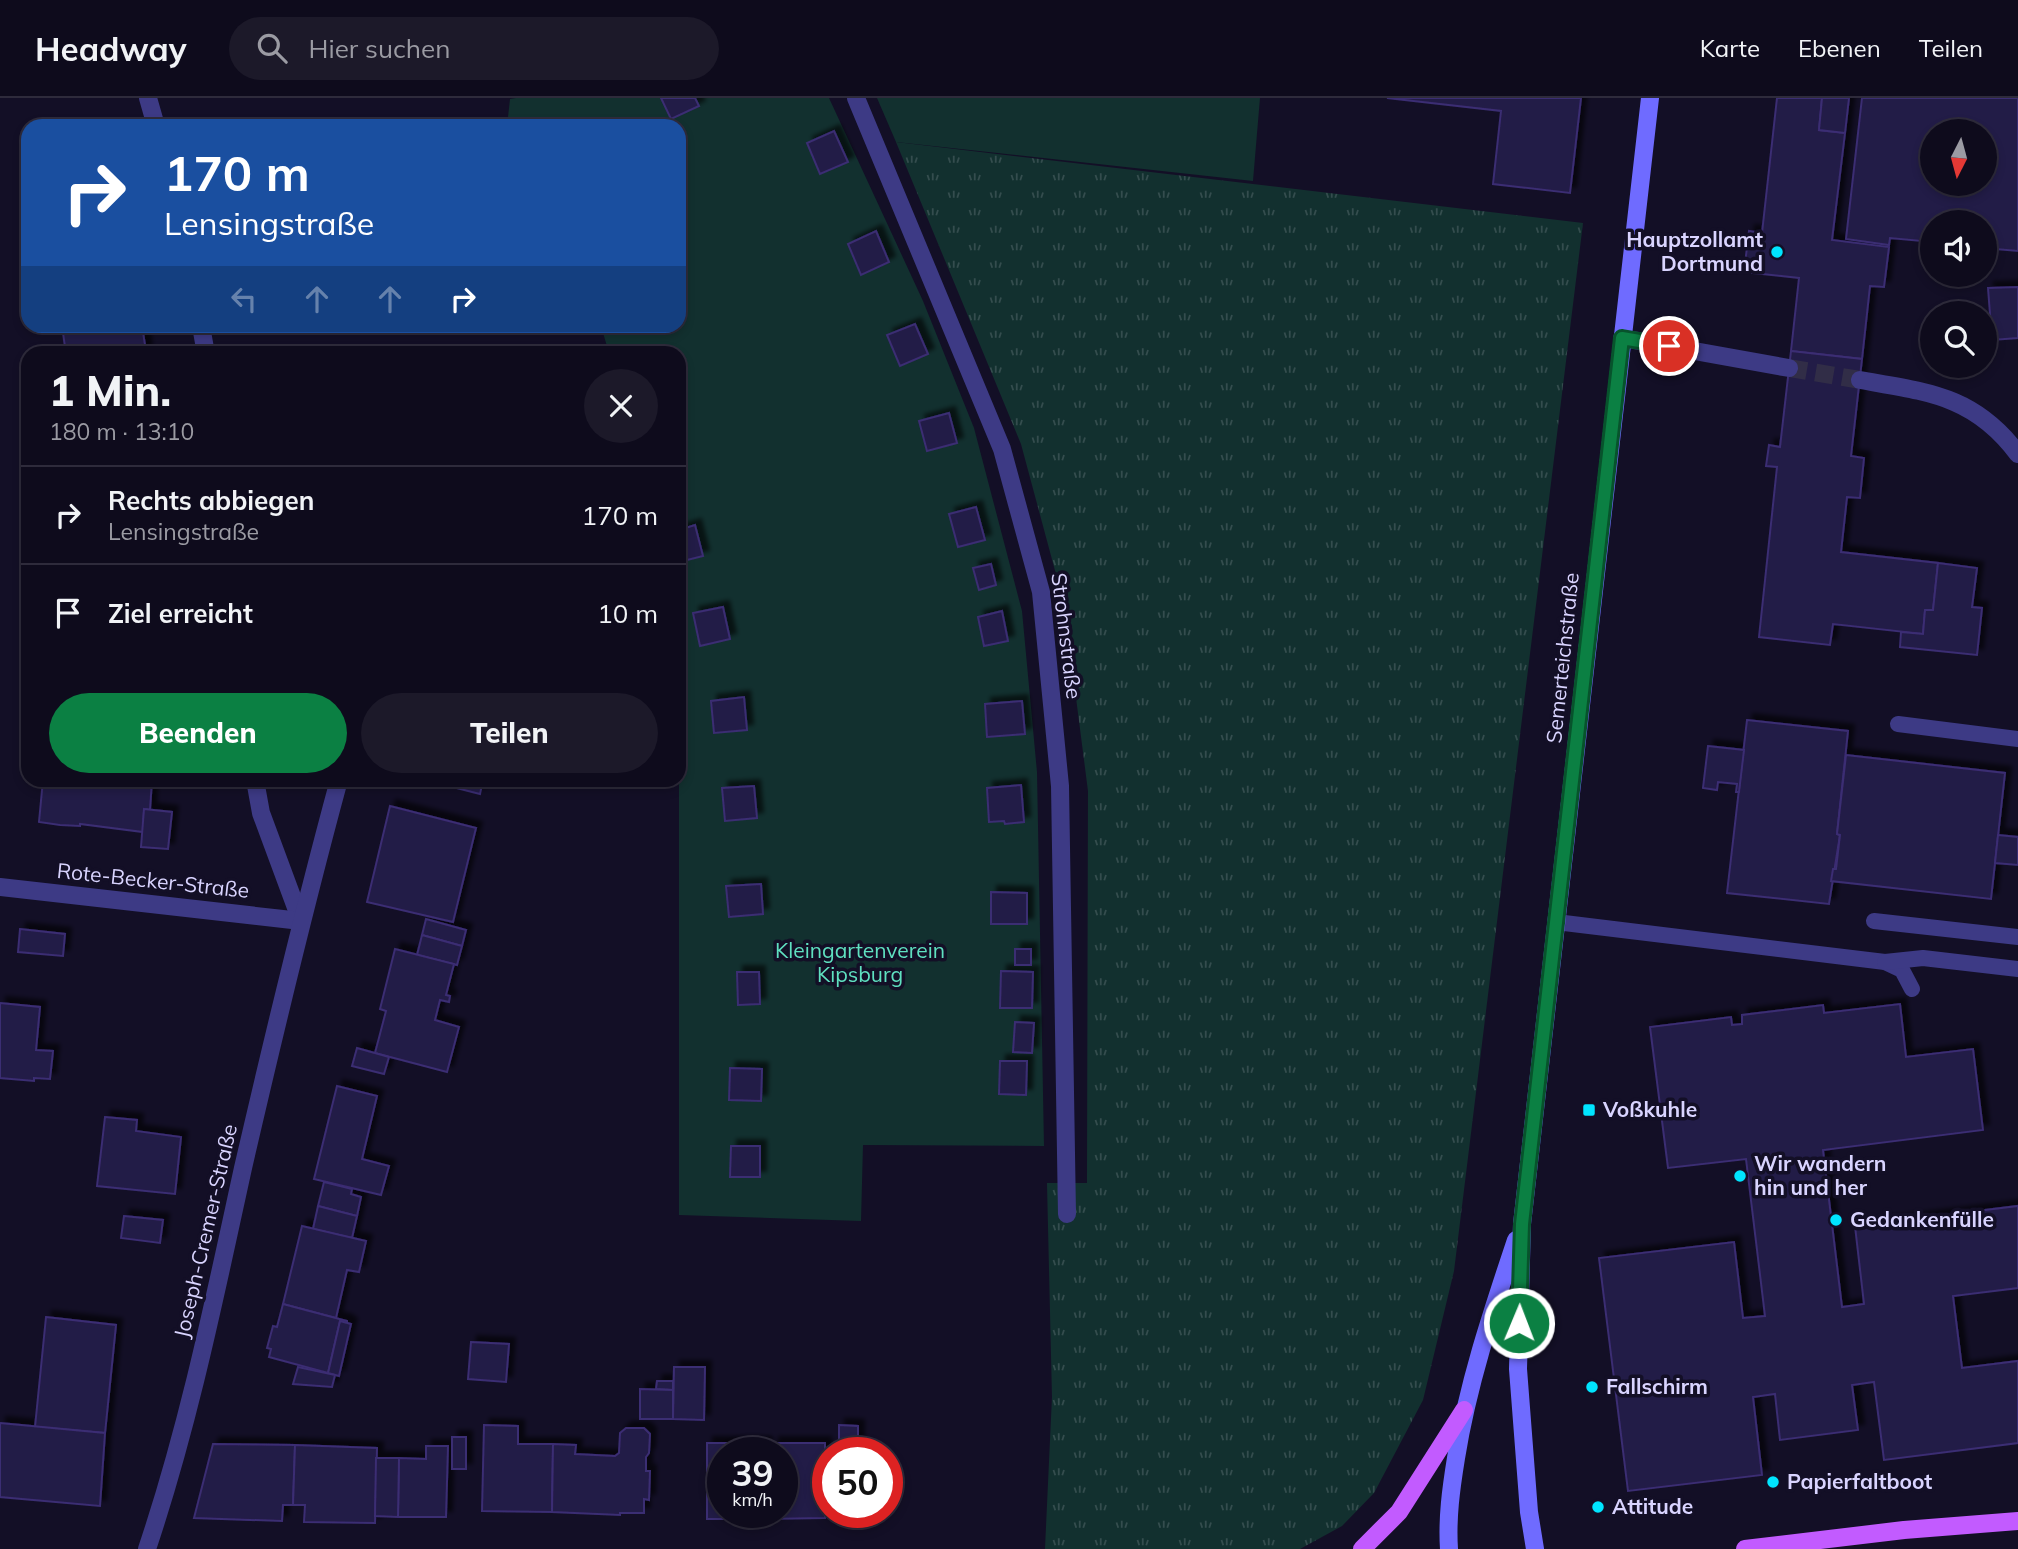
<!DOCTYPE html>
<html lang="de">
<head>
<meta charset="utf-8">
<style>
  :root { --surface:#0e0b1c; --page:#1c1929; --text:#f1f3f6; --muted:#9b9ba3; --line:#2e2b3b; --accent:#0b8043 }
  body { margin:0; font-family:Mulish,sans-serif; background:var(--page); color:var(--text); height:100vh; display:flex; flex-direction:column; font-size:26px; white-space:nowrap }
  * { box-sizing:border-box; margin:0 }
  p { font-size:23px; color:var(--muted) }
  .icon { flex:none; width:38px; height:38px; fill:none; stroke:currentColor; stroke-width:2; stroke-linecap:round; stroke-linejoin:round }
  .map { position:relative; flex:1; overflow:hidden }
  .sheet { position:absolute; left:21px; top:248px; width:665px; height:441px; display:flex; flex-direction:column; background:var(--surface); border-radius:21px; box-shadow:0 4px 10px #0003,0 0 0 2px var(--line) }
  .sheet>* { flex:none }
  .top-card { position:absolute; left:21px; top:21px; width:665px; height:214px; border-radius:21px; box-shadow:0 4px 10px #0003,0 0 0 2px var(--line); background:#1a4fa0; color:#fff; overflow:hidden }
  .needle { width:46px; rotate:186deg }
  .fabs { position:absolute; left:1920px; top:21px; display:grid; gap:14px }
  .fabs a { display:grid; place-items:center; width:77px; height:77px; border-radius:50%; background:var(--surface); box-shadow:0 4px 10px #0003,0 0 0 2px var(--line); font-size:35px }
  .speed { position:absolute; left:707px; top:1339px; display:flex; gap:14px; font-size:35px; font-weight:700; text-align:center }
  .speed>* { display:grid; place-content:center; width:91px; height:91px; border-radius:50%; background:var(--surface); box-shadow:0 4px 10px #0003,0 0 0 2px var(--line); line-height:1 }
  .speed small { font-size:18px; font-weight:400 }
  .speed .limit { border:10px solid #d22; background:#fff; color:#111 }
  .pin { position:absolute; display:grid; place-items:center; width:60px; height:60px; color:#fff; margin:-30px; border:4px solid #fff; border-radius:50%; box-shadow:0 2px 7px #0007 }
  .me { position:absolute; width:77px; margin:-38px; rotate:1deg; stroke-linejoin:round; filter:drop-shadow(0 0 5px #0008) }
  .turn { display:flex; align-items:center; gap:24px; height:147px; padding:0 28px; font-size:32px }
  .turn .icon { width:91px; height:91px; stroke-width:2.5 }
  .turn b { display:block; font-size:49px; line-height:60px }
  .lanes { display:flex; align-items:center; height:66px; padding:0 28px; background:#0003; justify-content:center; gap:35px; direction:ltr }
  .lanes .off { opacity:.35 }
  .round { display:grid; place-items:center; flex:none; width:74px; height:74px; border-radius:37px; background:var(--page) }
  .overview { display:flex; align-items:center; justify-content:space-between; height:119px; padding:0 28px }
  h1 { font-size:42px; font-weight:800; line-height:52px }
  .action { display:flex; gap:14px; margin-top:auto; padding:14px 28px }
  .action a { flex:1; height:80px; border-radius:42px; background:var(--accent); color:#fff; font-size:28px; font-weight:800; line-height:80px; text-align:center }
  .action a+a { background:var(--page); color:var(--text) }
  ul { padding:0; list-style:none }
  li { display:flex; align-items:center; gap:21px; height:98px; padding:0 28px; border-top:2px solid var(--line) }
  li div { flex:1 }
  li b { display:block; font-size:26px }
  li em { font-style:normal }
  header { display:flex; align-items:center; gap:42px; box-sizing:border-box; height:98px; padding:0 35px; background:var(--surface); border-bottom:2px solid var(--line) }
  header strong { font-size:33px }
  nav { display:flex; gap:38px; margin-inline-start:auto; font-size:24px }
  .search { width:490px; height:63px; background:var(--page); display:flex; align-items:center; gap:18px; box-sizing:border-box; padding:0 24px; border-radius:38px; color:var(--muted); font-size:26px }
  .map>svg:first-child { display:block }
  .grass { fill:url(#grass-tufts) }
  .garden { fill:#12302f }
  .building { fill:#241b47; stroke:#3b2d73; stroke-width:2; fill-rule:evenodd; filter:url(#shadow) }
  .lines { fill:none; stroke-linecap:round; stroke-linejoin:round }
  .street-tunnel { stroke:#312d47; stroke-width:18; stroke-dasharray:18 9; stroke-linecap:butt }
  .lane { stroke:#3d3a85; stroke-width:16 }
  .street { stroke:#3d3a85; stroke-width:18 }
  .secondary { stroke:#6f6bff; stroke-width:18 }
  .primary { stroke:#c25bff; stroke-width:18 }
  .route-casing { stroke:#07532c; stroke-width:18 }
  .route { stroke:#0b8043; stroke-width:12 }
  .poi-dot { fill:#00e5ff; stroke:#130f26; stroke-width:2.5 }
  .labels { text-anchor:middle; stroke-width:7; stroke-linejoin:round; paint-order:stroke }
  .poi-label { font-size:21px; font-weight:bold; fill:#d9d4ff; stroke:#130f26; text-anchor:start }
  .street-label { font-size:21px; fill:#d9d4ff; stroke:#130f26 }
  .park-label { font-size:21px; fill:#5fe0c0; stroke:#130f26 }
</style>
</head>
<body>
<header>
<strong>Headway</strong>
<div class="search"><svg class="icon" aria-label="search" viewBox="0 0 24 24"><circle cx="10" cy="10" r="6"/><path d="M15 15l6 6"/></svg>Hier suchen</div>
<nav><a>Karte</a><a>Ebenen</a><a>Teilen</a></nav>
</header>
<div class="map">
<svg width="2018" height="1451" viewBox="0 0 2018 1451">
  <defs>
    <pattern id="grass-tufts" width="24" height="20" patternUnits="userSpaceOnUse" patternTransform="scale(1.75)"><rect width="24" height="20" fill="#12302f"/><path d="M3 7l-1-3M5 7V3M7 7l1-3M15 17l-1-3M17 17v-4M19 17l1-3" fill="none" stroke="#344d4e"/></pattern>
    <filter id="shadow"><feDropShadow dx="6" dy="-6" stdDeviation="2" flood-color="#0009"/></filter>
  </defs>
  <rect width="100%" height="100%" fill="#130f26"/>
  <polygon class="grass" points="896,44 1583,125 1454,1173 1423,1302 1374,1395 1342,1428 1300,1451 1045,1451 1052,1299 1047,1085 1087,1085 1088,693 1064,506 1021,346"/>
  <g class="garden">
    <polygon points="516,0 829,0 923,203 974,330 1022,513 1037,674 1044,1048 863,1047 861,1123 679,1117 679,256 609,255 601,228 679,228 679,28 507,28 510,1"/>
    <polygon points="877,0 1260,0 1253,83 896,44"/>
  </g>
  <g class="building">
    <polygon points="661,0 695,0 699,8 671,21"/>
    <polygon points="1387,0 1581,0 1570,95 1493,86 1501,13"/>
    <polygon points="1777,0 1822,0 1819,32 1845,35 1832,142 1889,149 1884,189 1870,188 1862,261 1791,253 1799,180 1744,174 1749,133 1762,135"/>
    <polygon points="1822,0 1849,0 1845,35 1819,32"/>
    <path d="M1862,0H2018V153L1984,150V124H1932V144L1890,140L1889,147L1846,141ZM1932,33H1984V86H1932Z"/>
    <polygon points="834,33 848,64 820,76 807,45"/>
    <polygon points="876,133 889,164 861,177 848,146"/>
    <polygon points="2018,189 2018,240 1992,242 1988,190"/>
    <polygon points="915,226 928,256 900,268 887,237"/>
    <polygon points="62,228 142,228 146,253 130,256 66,256"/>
    <polygon points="1791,253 1862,261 1851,358 1864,360 1860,400 1847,399 1841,454 1938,465 1933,512 1925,512 1923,536 1833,526 1830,547 1759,539 1777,369 1766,368 1769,347 1780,349"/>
    <polygon points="949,315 957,345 927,353 919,323"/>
    <polygon points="976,409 985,442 958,449 949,416"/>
    <polygon points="695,427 703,458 679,464 679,432"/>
    <polygon points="1938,465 1977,470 1972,509 1982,510 1977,557 1900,549 1901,534 1923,536 1925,512 1933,512"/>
    <polygon points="991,466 996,487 979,492 973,470"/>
    <polygon points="723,509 730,541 700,548 693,515"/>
    <polygon points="1002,513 1008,543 984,548 978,519"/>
    <polygon points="744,599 747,632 714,635 711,603"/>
    <polygon points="1022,603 1025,636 987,639 985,606"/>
    <polygon points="1747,622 1848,633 1837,736 1840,737 1829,806 1727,795"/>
    <polygon points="1708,648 1744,652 1739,694 1736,694 1737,686 1718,684 1717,692 1703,690"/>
    <polygon points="1846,657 2005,675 1991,801 1831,783 1833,771 1836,771 1840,737 1837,736"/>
    <polygon points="43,682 152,682 150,712 144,711 143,734 80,726 80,728 60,727 39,724"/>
    <polygon points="425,682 483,682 480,696"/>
    <polygon points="1021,687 1024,724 1005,726 1004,723 989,724 987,690"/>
    <polygon points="754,688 757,720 725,723 722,690"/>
    <polygon points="390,708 476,730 453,824 367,804"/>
    <polygon points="144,711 172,714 168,751 141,749"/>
    <polygon points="1998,737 2018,739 2018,767 1995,765"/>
    <polygon points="761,786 763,816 729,819 726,788"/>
    <polygon points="991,794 1027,795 1027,826 991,826"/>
    <polygon points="426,821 466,832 462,848 422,837"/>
    <polygon points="20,831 65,836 63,858 18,854"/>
    <polygon points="422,837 462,848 457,867 417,857"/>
    <polygon points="395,851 454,866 446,897 450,898 449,904 440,902 435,922 459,929 447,974 375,955 386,913 380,911"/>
    <rect x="1015" y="851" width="16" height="16"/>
    <polygon points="1001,873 1033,874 1032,910 1000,910"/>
    <polygon points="737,874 759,874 760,906 738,907"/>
    <polygon points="0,905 40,909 36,952 53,953 50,981 34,980 34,983 0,980"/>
    <polygon points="1900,906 1906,959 1973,951 1983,1032 1823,1052 1842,1209 1864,1206 1855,1128 2018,1108 2018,1190 1953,1198 1962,1270 2018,1263 2018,1345 1884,1362 1874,1284 1852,1287 1858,1332 1780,1342 1775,1296 1753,1299 1762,1377 1628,1393 1599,1160 1734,1144 1743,1220 1765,1218 1746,1061 1668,1070 1650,929 1731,919 1732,927 1742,926 1742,917 1823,907 1824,915"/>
    <polygon points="1015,924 1034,925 1032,955 1013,954"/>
    <polygon points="357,950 389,959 384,976 352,968"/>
    <polygon points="1000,963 1027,963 1026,997 999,996"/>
    <polygon points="730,970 762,971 761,1003 729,1002"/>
    <polygon points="337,988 377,998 362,1061 389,1068 381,1097 314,1081"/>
    <polygon points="105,1019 137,1022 136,1033 181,1039 175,1096 97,1088"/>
    <polygon points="731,1048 760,1048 760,1079 730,1079"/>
    <polygon points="324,1084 352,1091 351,1096 361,1099 357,1118 318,1108"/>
    <polygon points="318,1108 357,1118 352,1140 313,1131"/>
    <polygon points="124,1118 163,1122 160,1145 121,1140"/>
    <polygon points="302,1128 366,1143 359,1174 347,1172 336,1220 283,1206"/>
    <polygon points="283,1206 347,1223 347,1225 340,1223 328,1275 269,1259 271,1251 267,1250 273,1228 277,1229"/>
    <polygon points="46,1219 116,1227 105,1335 35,1329"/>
    <polygon points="340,1223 351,1226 339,1278 328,1275"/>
    <polygon points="471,1244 509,1246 506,1284 468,1281"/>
    <polygon points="298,1269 335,1277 332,1289 293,1286"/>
    <polygon points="674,1269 705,1269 704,1322 673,1321"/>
    <polygon points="657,1283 673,1283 673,1292 656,1291"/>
    <polygon points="640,1291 673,1292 673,1321 640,1321"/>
    <polygon points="0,1325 105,1335 100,1408 0,1399"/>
    <polygon points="484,1327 518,1328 518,1346 553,1346 552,1414 482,1413"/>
    <polygon points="839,1327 858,1328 858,1354 839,1354"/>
    <polygon points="626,1330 644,1330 650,1336 649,1355 646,1359 646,1373 650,1373 649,1402 644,1401 644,1415 620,1415 620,1417 552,1414 553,1346 576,1347 575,1356 615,1358 619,1355 620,1335"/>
    <rect x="452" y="1339" width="14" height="32"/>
    <polygon points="707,1345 766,1345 766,1354 723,1354 723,1414 765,1414 765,1421 707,1421"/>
    <polygon points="773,1345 825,1345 825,1420 765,1421 765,1414 782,1414 782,1354 773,1354"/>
    <polygon points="213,1346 295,1347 293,1407 283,1407 282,1423 194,1420"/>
    <polygon points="295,1347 377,1350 375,1425 304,1424 305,1407 293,1407"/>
    <polygon points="426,1348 448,1348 446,1419 398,1419 399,1360 426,1361"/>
    <polygon points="376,1360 399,1360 398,1419 375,1418"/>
  </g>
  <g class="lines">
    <polyline class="street-tunnel" points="1789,270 1860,282"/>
    <g class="lane">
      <polyline points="1898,626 2018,641"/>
      <polyline points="1874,823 2018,839"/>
      <polyline points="1556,824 1885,864 1902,872 1912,891"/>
      <polyline points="1885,864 1923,860 2018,871"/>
    </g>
    <g class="street">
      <polyline points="148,0 156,28"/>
      <polyline points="856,0 1002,351 1041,494 1060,688 1067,1116"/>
      <polyline points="201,228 206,256"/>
      <polyline points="1622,240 1789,270"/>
      <path d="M1860,282C1927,294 1974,297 2018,356"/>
      <polyline points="255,682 261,715 301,823"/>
      <polyline points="0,789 301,823"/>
      <path d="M147,1451C189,1326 215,1198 243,1070C273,940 304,811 339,682"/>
    </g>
    <g class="secondary">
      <path d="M1449,1451C1447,1420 1451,1391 1456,1360C1468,1285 1492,1214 1516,1142"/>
      <polyline points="1535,1451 1529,1414 1518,1271 1522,1126 1650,0"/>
    </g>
    <g class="primary">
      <polyline points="1362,1451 1399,1414 1464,1312"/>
      <polyline points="1745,1451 1904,1432 2018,1423"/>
    </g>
  </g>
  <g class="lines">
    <defs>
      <polyline id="route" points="1519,1225 1522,1126 1622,240 1669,248"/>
    </defs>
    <use href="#route" class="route-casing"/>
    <use href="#route" class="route"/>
  </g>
  <g class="poi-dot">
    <circle cx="1777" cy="154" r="7"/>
    <rect x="1582" y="1005" width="14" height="14" rx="3.5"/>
    <circle cx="1740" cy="1078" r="7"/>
    <circle cx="1836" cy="1122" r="7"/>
    <circle cx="1592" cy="1289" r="7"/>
    <circle cx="1773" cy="1384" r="7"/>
    <circle cx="1598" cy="1409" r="7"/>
  </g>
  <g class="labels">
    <g class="poi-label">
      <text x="1763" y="149" text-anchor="end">Hauptzollamt<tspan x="1763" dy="24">Dortmund</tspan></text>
      <text x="1603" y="1019">Voßkuhle</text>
      <text x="1754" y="1073">Wir wandern<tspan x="1754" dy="24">hin und her</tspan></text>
      <text x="1850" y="1129">Gedankenfülle</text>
      <text x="1606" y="1296">Fallschirm</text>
      <text x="1787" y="1391">Papierfaltboot</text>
      <text x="1612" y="1416">Attitude</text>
    </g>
    <g class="street-label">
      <text transform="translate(1066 538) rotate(83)" y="7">Strohnstraße</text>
      <text transform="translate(1563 560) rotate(-84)" y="7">Semerteichstraße</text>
      <text transform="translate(153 783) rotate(6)" y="7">Rote-Becker-Straße</text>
      <text transform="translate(206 1133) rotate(-77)" y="7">Joseph-Cremer-Straße</text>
    </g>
    <g class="park-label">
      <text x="860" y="860">Kleingartenverein<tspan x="860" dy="24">Kipsburg</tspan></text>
    </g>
  </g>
</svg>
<div class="fabs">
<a><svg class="needle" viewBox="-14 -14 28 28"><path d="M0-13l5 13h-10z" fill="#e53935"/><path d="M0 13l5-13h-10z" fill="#9b9ba3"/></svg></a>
<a><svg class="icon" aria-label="sound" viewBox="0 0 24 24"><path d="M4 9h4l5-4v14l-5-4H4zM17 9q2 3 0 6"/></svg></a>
<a><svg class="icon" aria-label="search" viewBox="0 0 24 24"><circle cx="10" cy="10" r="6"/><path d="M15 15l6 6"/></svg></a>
</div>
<div class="speed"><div>39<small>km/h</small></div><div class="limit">50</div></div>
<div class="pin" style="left:1669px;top:248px;background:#d93025"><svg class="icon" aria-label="arrive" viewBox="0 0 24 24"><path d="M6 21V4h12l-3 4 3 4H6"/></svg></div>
<svg class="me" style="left:1519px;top:1225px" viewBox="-20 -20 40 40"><circle r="17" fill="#0b8043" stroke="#fff" stroke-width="3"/><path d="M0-11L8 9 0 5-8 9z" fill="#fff"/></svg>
<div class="top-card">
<div class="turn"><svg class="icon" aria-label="right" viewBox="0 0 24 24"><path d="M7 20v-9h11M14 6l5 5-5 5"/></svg><div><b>170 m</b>Lensingstraße</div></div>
<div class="lanes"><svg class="icon off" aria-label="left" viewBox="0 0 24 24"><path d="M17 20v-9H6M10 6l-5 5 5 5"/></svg><svg class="icon off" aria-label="ahead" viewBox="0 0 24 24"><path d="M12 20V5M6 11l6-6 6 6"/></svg><svg class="icon off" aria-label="ahead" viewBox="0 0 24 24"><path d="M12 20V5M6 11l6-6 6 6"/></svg><svg class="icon" aria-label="right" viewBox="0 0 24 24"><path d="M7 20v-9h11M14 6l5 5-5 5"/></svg></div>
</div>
<section class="sheet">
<div class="overview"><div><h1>1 Min.</h1><p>180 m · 13:10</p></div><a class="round"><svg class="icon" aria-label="close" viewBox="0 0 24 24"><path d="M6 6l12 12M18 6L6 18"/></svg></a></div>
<ul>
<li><svg class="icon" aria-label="right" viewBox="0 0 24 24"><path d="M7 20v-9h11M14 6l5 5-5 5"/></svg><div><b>Rechts abbiegen</b><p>Lensingstraße</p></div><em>170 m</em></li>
<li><svg class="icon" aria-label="arrive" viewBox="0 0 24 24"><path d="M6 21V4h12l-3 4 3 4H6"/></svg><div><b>Ziel erreicht</b></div><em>10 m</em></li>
</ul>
<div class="action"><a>Beenden</a><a>Teilen</a></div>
</section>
</div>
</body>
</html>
